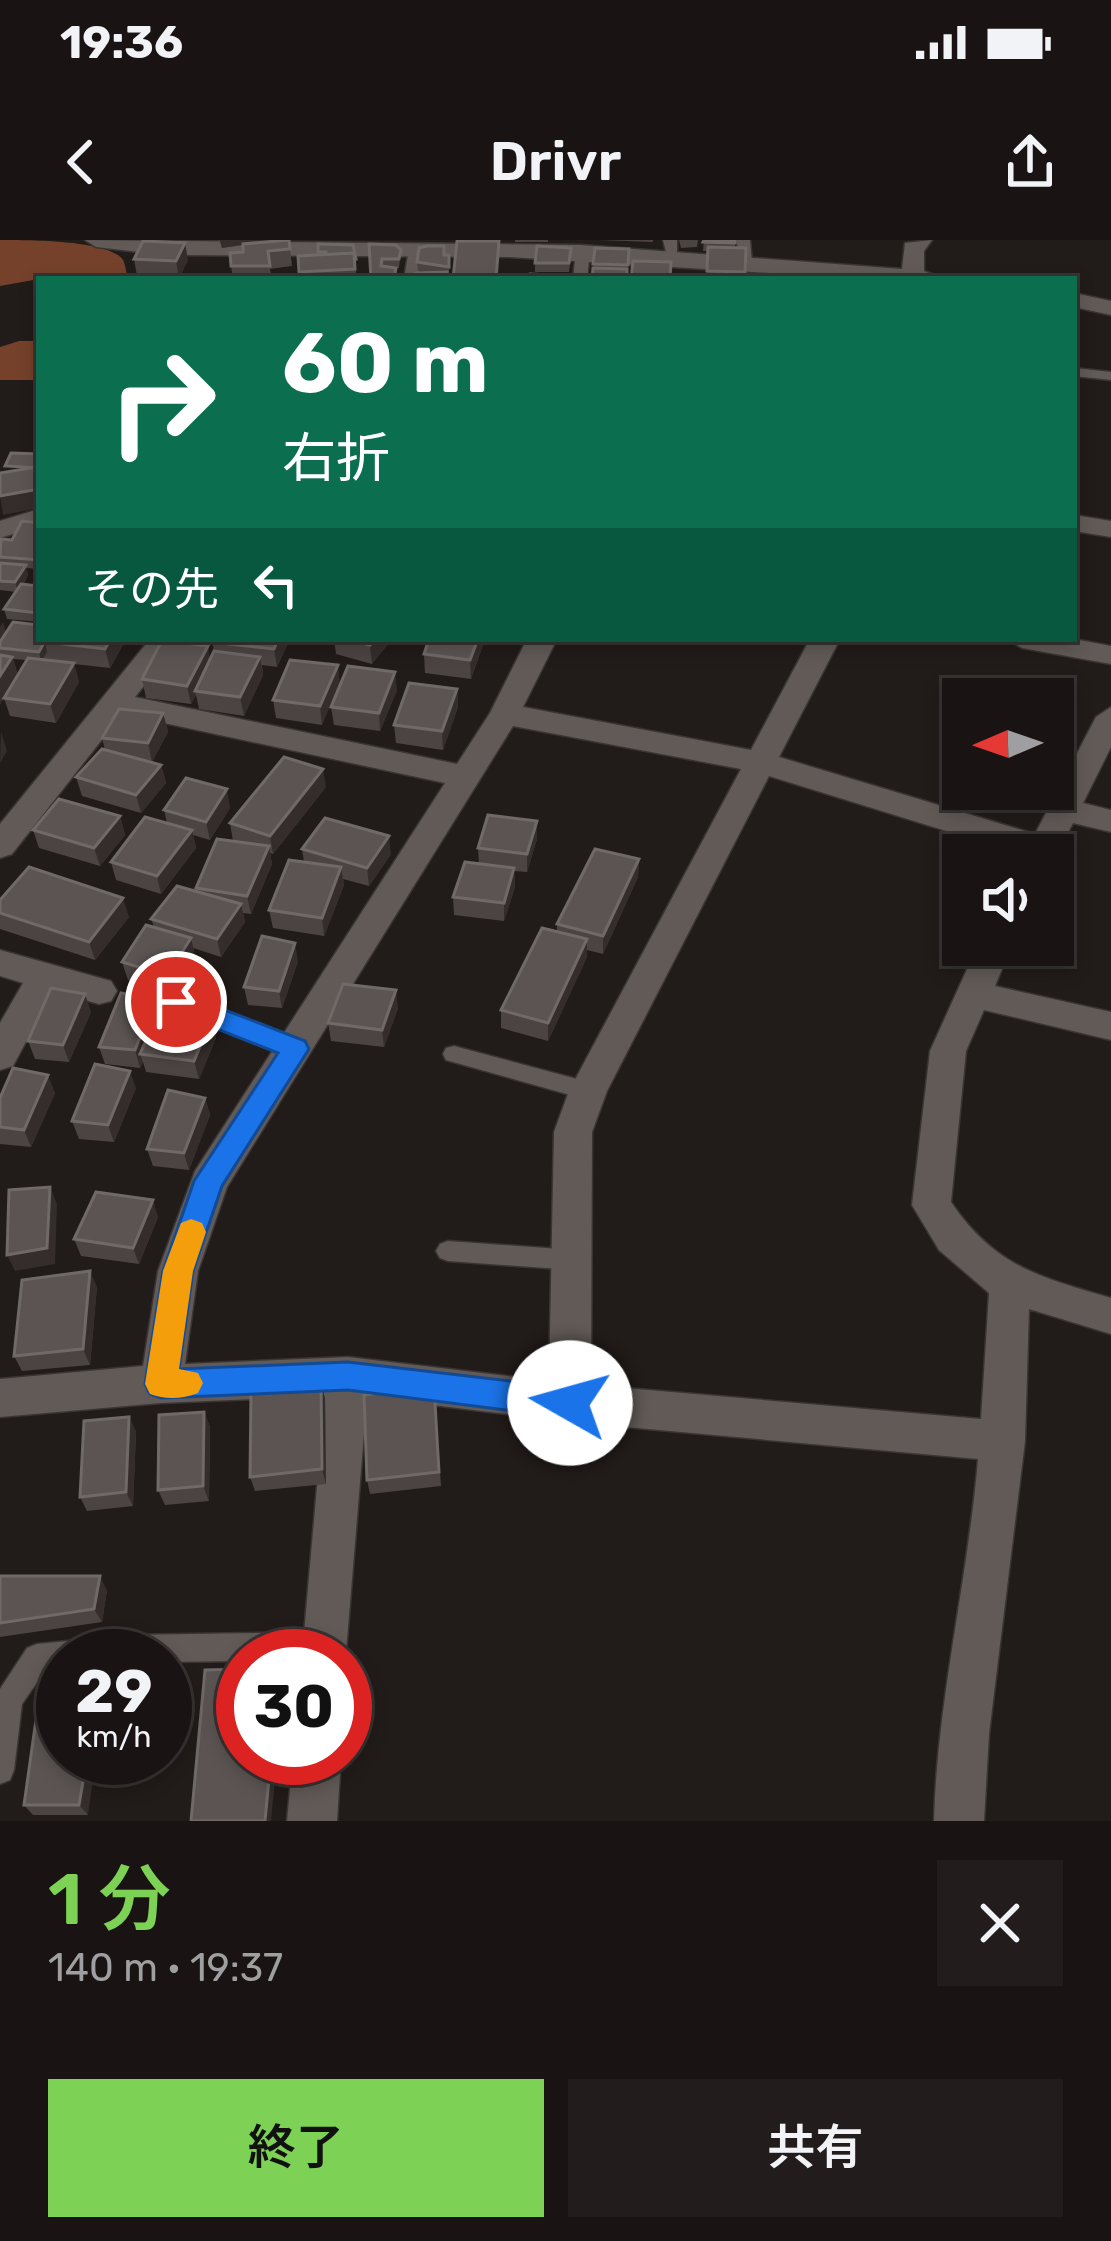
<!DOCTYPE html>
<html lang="ja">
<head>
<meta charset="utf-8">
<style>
  :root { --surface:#191413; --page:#221d1c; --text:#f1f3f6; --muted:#9f9ea0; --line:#373333; --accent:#7dd154 }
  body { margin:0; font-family:Rubik,"Noto Sans JP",sans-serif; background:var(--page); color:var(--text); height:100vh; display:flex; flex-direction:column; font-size:45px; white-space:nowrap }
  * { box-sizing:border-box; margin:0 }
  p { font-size:39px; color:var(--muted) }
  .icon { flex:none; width:66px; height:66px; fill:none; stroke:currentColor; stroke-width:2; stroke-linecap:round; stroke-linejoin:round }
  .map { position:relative; height:1581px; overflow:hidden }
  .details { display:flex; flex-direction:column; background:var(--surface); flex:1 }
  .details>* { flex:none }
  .top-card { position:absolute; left:36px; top:36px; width:1041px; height:366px; border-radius:0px; box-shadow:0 6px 18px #0003,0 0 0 3px var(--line); background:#0b6e4f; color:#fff; overflow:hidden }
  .needle { width:78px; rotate:268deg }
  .controls { position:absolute; left:942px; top:438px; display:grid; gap:24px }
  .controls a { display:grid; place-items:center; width:132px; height:132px; border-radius:0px; background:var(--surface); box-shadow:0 6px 18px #0003,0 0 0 3px var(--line); font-size:60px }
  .speed { position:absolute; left:36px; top:1389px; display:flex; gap:24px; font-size:60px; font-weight:700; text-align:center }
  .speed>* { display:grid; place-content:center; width:156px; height:156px; border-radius:50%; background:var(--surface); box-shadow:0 6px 18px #0003,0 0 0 3px var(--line); line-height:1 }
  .speed small { font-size:30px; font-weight:400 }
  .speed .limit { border:18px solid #d22; background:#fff; color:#111 }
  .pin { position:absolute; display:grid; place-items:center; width:102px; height:102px; color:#fff; margin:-51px; border:6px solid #fff; border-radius:50%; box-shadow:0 3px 12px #0007 }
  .me { position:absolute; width:132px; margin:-66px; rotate:277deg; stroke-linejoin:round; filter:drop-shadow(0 0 9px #0008) }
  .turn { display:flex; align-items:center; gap:42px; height:252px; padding:0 48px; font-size:54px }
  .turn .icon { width:156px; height:156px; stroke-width:2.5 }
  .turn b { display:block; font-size:84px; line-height:102px }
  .then { display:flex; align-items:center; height:114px; padding:0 48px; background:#0003; gap:24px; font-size:45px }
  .round { display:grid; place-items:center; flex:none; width:126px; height:126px; border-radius:0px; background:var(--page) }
  .summary { display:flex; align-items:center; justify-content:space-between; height:204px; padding:0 48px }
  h1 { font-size:72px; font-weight:600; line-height:90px; color:var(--accent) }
  .button { display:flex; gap:24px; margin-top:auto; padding:24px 48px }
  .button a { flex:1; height:138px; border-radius:0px; background:var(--accent); color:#111; font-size:48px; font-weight:600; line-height:138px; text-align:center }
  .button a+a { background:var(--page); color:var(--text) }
  .status { display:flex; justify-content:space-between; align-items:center; height:84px; padding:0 60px; background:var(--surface); direction:ltr }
  .status svg { height:33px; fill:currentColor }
  header { display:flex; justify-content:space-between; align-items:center; height:156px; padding:0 48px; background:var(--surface); font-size:54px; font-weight:600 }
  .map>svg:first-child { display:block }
  .forest { fill:#75412b }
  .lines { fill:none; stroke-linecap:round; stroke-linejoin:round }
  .lane-casing { stroke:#393533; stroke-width:3 }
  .street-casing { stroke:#393533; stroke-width:3 }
  .lane { fill:#615a57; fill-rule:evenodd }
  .street { fill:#615a57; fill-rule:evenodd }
  .wall { fill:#4b4442; fill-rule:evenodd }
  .shaded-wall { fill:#342d2b }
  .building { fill:#5b5452; stroke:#6f6967; stroke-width:3 }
  .route { fill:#1a73e8; stroke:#114b97; stroke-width:3 }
  .slow { fill:#f59e0b }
</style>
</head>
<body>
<div class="status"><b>19:36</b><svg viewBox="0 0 49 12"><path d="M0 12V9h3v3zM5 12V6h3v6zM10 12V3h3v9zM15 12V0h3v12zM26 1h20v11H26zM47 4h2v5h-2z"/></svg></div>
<header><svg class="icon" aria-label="back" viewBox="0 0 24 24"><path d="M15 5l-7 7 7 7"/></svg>Drivr<svg class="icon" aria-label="share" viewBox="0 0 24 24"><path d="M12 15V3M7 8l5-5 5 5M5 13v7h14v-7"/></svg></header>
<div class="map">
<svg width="1111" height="1581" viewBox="0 0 1111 1581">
  <rect width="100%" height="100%" fill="#211b19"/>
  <g class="forest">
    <path d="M0,0C28,0 110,0 123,20C126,26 126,33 128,39H39L0,46Z"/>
    <polygon points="19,101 39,101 39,140 0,140 0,107"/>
  </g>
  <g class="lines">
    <defs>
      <g id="lane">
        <polygon points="663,0 677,0 677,16 667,16"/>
        <polygon points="736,0 750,0 752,22 742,22"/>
        <polygon points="416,4 423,8 418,39 404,39 409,8"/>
        <polygon points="583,7 590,11 587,39 573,39 576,11"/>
        <polygon points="1074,128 1111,132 1111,140 1074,136"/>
        <polygon points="176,754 302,803 306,809 302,815 295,817 169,768 166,762 169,756"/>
        <polygon points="454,806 588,842 596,845 599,851 596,857 588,860 446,820 443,814 446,808"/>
        <polygon points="448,1001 574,1010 582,1013 586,1020 582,1027 574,1030 448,1021 440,1018 436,1011 440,1004"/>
        <polygon points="326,1392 336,1396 340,1406 335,1416 243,1416 243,1421 165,1422 165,1416 63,1416 63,1429 45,1431 22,1464 14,1530 10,1540 0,1544 0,1449 27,1408 37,1404 127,1395"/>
      </g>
      <g id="street">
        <polygon points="85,0 580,5 902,29 905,3 932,0 924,11 924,31 944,39 868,39 509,17 164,15 96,7"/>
        <polygon points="1074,53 1111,61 1111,75 1074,67"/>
        <polygon points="39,269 39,286 0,298 0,281"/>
        <polygon points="1074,275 1111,281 1111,297 1074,291"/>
        <path d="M150,399H181L135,457L457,524L490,473L527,399H557L523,467L751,510L810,399H840L779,517L1035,594L1096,477L1111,467V507L1083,563L1111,570V592L1073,583L1053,621V615H1024L769,536L607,851L592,892L591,1145L981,1179L989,1053L939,1010L912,965L930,811L978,705H1012L995,746L1111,772V800L984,770L966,811L951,962C995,1027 1040,1037 1111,1058V1094L1029,1069L1025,1201L989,1494L984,1581H934C937,1460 968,1340 978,1219L570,1182L367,1157L345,1424V1416H302L325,1156L161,1163L0,1177V1139L143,1126L158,1031L195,931L445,543L122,474L12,614L0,618V584ZM513,486L741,529L569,851L554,892L549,1141L348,1117L185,1124L198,1031L227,947Z"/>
        <polygon points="1007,399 1074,399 1111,406 1111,424 1022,408"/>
        <polygon points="0,710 111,741 117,751 111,761 99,764 53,751 13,826 0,830 0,783 23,743 0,736"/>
        <polygon points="293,1518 341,1518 337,1581 287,1581"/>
      </g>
    </defs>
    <use href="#lane" class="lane-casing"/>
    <use href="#street" class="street-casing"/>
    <use href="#lane" class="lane"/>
    <use href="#street" class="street"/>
  </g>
  <g class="wall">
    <polygon points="219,0 274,0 265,2 289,0 292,26 270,29 272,39 233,39 231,26 243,12 243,5 222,8"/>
    <rect x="515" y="0" width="33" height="2"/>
    <polygon points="599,0 653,0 653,2"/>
    <polygon points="679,0 698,0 697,7 681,8"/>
    <polygon points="704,0 735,0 735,8 746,8 745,39 707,39 708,11 703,11"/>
    <polygon points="318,4 356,19 356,39 300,39 298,16 318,15"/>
    <polygon points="369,4 401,10 399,28 396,28 396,39 371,39"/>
    <polygon points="595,8 629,9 627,38 592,39"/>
    <polygon points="444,15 449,15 449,36 418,31 417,22"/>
    <polygon points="571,16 569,32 535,32 535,23"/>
    <polygon points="134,19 188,20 179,38 137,36"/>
    <polygon points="39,283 39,329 26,328 28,335 23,345 39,346 39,382 7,379 4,369 16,352 0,350 0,300 12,300"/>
    <path d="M39,399H125V401L110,428L74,424L79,442L56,483L10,476L4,458L12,445L0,464V402ZM13,419L26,420L18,435Z"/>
    <polygon points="334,399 392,399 372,424 336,414"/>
    <polygon points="485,399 471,439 425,433 424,414"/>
    <polygon points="289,401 277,427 262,425 263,435 244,476 199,469 196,455 191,464 146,458 142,439 210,418 214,411 212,402"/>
    <polygon points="338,425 322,485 276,478 273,460"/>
    <polygon points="457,449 458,467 443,510 396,503 394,485"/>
    <polygon points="397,450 380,491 334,485 331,467"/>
    <polygon points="163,473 168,492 152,522 146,521 161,525 166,543 141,573 82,556 76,537 105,510 102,498"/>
    <polygon points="326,547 273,614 270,613 272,624 251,674 243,673 245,682 221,717 193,708 195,716 172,754 128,740 122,722 154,687 151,679 196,651 196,648 233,601 230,583"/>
    <polygon points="230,568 210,600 193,595 196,608 161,654 116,640 111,622 167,583 164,570"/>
    <polygon points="120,576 125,595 100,626 39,608 33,590"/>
    <polygon points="537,581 537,599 527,632 514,631 515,647 504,681 454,675 453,657 479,624 478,608"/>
    <polygon points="302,609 391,614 369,646 343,639 344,645 324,696 273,688 269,670 304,622"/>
    <polygon points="639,619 638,637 603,714 587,710 587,717 548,801 501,788 501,770 557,692 557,684"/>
    <polygon points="0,660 129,677 95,720 0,689"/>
    <polygon points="298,721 282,768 248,765 244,747"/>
    <polygon points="398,768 384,807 331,801 328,783"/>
    <polygon points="91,772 69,822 35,819 28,801"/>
    <polygon points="211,780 216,798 199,839 146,832 143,822 140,828 105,824 99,807"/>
    <polygon points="136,848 114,902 79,899 72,881"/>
    <polygon points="55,853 31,907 0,904 0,858"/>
    <polygon points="205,858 210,875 189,930 153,926 147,909"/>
    <polygon points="158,977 139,1024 81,1016 74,999"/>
    <polygon points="97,1047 90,1125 22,1131 14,1116"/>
    <polygon points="321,1143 325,1159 326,1244 255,1251 250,1237"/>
    <polygon points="434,1146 441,1246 370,1254 367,1240"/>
    <polygon points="204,1172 210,1187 209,1261 165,1265 158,1250"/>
    <polygon points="129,1177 136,1192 133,1266 87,1271 80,1257"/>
    <polygon points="0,1336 107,1350 102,1382 0,1397"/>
    <polygon points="42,1437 88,1575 33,1575 24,1565"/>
  </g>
  <g class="shaded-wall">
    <polygon points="220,0 274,0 222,8"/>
    <polygon points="185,3 188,20 179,38 176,21"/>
    <polygon points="39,249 39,268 3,275 0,256"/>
    <polygon points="26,325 28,335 18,352 15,342"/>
    <polygon points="3,382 6,392 0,401 0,387"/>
    <polygon points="111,399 125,399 125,401 110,428 105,409"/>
    <polygon points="278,399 289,399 289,401 277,427 274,409"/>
    <polygon points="375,399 392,399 372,424 370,405"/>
    <polygon points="478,399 485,399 471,439 470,420"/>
    <polygon points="45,403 47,412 41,422 39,412"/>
    <polygon points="208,406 211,424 195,451 196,455 191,464 187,446"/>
    <polygon points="12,417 18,435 0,464 0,436"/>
    <polygon points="260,417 263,435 244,476 240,457"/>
    <polygon points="74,423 79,442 56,483 50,464"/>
    <polygon points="338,425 340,444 322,485 320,466"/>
    <polygon points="395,432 397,450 380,491 379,473"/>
    <polygon points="457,449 458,467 443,510 442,491"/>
    <polygon points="163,473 168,492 152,522 148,503"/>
    <polygon points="1,492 7,511 0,523"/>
    <polygon points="161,525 166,543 141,573 136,555"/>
    <polygon points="323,529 326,547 273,614 270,596"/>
    <polygon points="227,549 230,568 210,600 206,582"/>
    <polygon points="120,576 125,595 100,626 94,608"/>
    <polygon points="537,581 537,599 527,632 527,614"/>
    <polygon points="192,590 196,608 161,654 157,636"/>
    <polygon points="389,596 391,614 369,646 367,628"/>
    <polygon points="269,606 272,624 251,674 247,656"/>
    <polygon points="639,619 638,637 603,714 603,696"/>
    <polygon points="341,627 344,645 324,696 322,678"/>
    <polygon points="514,628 515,647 504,681 504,663"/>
    <polygon points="123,658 129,677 95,720 89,702"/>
    <polygon points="241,664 245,682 221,717 217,699"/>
    <polygon points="191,698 195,716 172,754 167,736"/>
    <polygon points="587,699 587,717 548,801 548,783"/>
    <polygon points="295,703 298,721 282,768 279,751"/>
    <polygon points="396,750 398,768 384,807 382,790"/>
    <polygon points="85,754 91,772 69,822 63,805"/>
    <polygon points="155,760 160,777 140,814 143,822 140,828 135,810"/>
    <polygon points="211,780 216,798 199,839 194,821"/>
    <polygon points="130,831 136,848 114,902 108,885"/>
    <polygon points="48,835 55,853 31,907 24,890"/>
    <polygon points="205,858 210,875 189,930 184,913"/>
    <polygon points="50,947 57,964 55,1024 15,1031 7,1015"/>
    <polygon points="153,960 158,977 139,1024 133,1008"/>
    <polygon points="90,1031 97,1047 90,1125 83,1109"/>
    <polygon points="321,1143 325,1159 326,1244 322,1229"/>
    <polygon points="204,1172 210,1187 209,1261 203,1246"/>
    <polygon points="129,1177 136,1192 133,1266 126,1252"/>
    <polygon points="100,1336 107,1350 102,1382 94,1369"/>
    <polygon points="87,1518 96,1518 88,1575 79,1565"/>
    <polygon points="271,1518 277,1518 271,1581 265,1581"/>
  </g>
  <g class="building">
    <polygon points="289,0 290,9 268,11 270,26 231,26 230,13 243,12 243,4"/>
    <polygon points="704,0 735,0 735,3 703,2"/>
    <polygon points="143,1 185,3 176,21 134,19"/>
    <polygon points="457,1 499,1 496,39 453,39"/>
    <polygon points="318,4 353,5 356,19 354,19 354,13 326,15 326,12 318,12"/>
    <polygon points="369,4 396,5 401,10 399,19 382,19 381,26 396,28 394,39 371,39"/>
    <polygon points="427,6 444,6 444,15 449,15 449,27 417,22 419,8"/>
    <polygon points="537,6 571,8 569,23 535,23"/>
    <polygon points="708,7 746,8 745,32 707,31"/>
    <polygon points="595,8 629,9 628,25 593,24"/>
    <polygon points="354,13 355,29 299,32 298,16"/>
    <polygon points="633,21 671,22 670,39 631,39"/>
    <polygon points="593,28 627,29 627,39 592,39"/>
    <polygon points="447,32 446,39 414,39 416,33"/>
    <polygon points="530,34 568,36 567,39 529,39"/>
    <polygon points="11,213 39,214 39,228 5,226"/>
    <polygon points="37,227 39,249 0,256 0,233"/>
    <polygon points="22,281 39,283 39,320 0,317 1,299 12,300"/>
    <polygon points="0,323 26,325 15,342 0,341"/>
    <polygon points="21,344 39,346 39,373 4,369"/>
    <polygon points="13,382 39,385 39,399 46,399 39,412 0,408 0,402"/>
    <polygon points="46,399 111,399 105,409 45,402"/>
    <polygon points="214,399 278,399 274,409 212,402"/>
    <polygon points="347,399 375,399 370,405"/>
    <polygon points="429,399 478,399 470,420 424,414"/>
    <polygon points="162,400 208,406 187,446 142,439"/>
    <polygon points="214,411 260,417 240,457 195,451"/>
    <polygon points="0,415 12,417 0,436"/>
    <polygon points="28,418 74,423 50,464 4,458"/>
    <polygon points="290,420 338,425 320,466 273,460"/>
    <polygon points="348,426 395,432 379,473 331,467"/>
    <polygon points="409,443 457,449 442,491 394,485"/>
    <polygon points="119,469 163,473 148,503 102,498"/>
    <polygon points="102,509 161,525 136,555 76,537"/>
    <polygon points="284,517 323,529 270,596 230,583"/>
    <polygon points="186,538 227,549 206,582 164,570"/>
    <polygon points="59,559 120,576 94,608 33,590"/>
    <polygon points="488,575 537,581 527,614 478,608"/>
    <polygon points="145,577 192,590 157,636 111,622"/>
    <polygon points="325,578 389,596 367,628 302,609"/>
    <polygon points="217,599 269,606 247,656 196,648"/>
    <polygon points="595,609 639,619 603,696 557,684"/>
    <polygon points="289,620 341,627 322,678 269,670"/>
    <polygon points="465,622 514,628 504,663 453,657"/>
    <polygon points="29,627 123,658 89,702 0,673 0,660"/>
    <polygon points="177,646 241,664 217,699 151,679"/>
    <polygon points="146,685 191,698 167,736 122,722"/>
    <polygon points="542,688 587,699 548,783 501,770"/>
    <polygon points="262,696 295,703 279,751 244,747"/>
    <polygon points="343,744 396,750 382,790 328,783"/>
    <polygon points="51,748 85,754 63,805 28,801"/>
    <polygon points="121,753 155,760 135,810 99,807"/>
    <polygon points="158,774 211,780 194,821 140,814"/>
    <polygon points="95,824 130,831 108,885 72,881"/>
    <polygon points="13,828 48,835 24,890 0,887 0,858"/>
    <polygon points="168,850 205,858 184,913 147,909"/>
    <polygon points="50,947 47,1008 7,1015 9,950"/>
    <polygon points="96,952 153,960 133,1008 74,999"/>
    <polygon points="90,1031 83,1109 14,1116 22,1040"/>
    <polygon points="321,1143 322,1229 250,1237 251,1152"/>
    <polygon points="434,1146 439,1232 367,1240 364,1155"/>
    <polygon points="204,1172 203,1246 158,1250 159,1175"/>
    <polygon points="129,1177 126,1252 80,1257 84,1181"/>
    <polygon points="0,1336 100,1336 94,1369 0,1383"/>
    <polygon points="243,1429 243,1518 271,1518 265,1581 191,1581 205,1430"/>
    <polygon points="42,1437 63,1437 63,1518 87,1518 79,1565 24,1565"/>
  </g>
  <polygon class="route" points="176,751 305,801 309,809 222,946 193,1031 179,1129 348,1122 570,1148 582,1153 586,1163 582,1174 570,1178 348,1150 161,1158 150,1154 145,1144 163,1031 194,941 278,813 167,769 163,762"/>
  <path class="slow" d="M191,979L202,983L206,992L193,1031L179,1129L198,1133L203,1143L198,1153C182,1159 166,1160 150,1154L145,1144L163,1031L181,983Z"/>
</svg>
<div class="controls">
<a><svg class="needle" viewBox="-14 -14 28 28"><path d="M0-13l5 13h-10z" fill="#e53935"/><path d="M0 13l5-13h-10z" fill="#9f9ea0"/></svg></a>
<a><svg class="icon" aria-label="sound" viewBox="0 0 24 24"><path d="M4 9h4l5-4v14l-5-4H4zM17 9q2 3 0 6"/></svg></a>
</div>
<div class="speed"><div>29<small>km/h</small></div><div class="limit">30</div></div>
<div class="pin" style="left:176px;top:762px;background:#d93025"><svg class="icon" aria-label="arrive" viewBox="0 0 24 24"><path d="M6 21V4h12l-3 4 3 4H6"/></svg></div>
<svg class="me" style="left:570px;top:1163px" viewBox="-20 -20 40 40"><circle r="19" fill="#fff"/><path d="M0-13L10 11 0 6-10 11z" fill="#1a73e8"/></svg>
<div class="top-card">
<div class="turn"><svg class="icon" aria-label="right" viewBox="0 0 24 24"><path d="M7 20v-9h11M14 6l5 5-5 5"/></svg><div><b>60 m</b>右折</div></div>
<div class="then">その先<svg class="icon" aria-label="left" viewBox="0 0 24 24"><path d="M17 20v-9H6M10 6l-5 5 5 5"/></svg></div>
</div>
</div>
<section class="details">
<div class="summary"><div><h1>1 分</h1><p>140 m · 19:37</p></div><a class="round"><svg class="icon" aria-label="close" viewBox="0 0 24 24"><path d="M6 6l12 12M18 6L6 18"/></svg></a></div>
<div class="button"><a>終了</a><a>共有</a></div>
</section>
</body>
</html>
